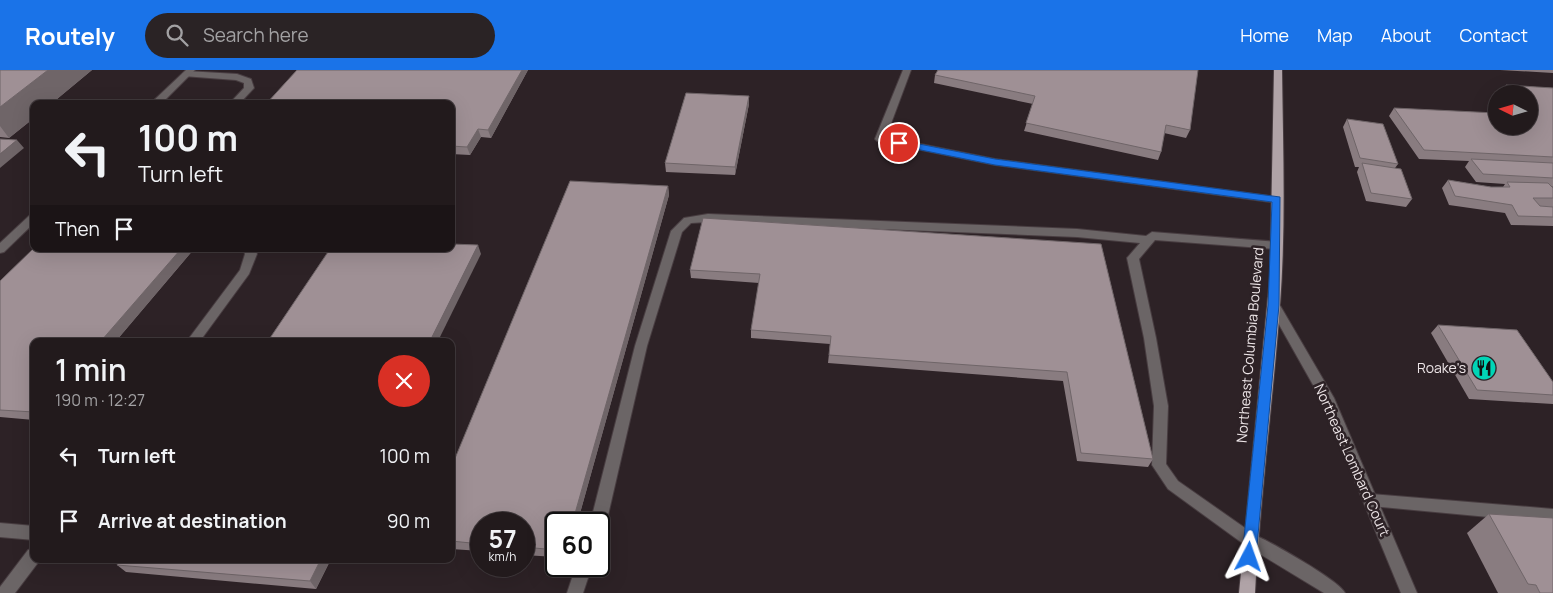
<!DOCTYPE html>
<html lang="en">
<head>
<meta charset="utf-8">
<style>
  :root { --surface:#221a1c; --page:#2a2325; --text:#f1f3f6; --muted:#a2a1a3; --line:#3f383b; --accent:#1a73e8 }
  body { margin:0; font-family:Manrope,sans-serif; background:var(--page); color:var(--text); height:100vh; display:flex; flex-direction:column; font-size:19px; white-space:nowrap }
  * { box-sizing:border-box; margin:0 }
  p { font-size:16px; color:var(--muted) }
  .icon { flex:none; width:28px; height:28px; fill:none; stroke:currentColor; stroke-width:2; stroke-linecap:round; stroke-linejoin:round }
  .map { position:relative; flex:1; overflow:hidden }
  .panel { position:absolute; left:30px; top:268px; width:425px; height:225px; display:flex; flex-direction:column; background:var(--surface); border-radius:10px; box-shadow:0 5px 20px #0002,0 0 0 1px var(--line) }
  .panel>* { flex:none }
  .guide { position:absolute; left:30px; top:30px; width:425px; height:152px; border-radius:10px; box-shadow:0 5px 20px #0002,0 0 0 1px var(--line); background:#221a1c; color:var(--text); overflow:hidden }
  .needle { width:32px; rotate:275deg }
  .buttons { position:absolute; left:1488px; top:15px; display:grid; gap:10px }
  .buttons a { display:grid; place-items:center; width:50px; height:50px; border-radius:50%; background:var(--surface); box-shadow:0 5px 20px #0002,0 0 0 1px var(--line); font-size:25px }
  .speed { position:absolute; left:470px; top:442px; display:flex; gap:10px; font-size:25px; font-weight:700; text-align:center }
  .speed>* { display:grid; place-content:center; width:65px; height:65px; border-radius:50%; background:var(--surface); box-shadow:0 5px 20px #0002,0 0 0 1px var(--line); line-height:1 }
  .speed small { font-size:12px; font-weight:400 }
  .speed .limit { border:2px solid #111; border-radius:8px; background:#fff; color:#111 }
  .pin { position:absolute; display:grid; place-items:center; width:42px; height:42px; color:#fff; margin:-21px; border:2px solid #fff; border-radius:50%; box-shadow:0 1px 5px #0007 }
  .me { position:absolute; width:55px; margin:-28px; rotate:4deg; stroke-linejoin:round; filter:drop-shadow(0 0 4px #0008) }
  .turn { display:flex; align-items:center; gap:18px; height:105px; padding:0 25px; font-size:22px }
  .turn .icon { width:65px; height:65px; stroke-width:2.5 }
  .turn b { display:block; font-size:35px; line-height:42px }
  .then { display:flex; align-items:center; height:48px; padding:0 25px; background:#0003; gap:10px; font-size:19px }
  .round { display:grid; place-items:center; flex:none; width:52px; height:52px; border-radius:26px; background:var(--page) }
  .head { display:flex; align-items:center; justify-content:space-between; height:85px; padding:0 25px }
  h1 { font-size:30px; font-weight:600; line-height:38px }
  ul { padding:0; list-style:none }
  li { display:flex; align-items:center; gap:15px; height:65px; padding:0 25px }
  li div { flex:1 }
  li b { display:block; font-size:19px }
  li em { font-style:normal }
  header { display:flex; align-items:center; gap:30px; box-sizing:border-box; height:70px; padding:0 25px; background:var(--accent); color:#fff }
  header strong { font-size:24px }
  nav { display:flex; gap:28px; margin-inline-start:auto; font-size:18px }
  .search { width:350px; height:45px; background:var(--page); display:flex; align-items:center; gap:12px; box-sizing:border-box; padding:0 18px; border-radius:28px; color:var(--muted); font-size:19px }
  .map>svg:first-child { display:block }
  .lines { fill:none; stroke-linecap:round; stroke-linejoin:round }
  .service-casing { stroke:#483d41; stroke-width:2 }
  .minor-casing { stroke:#483d41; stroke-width:2 }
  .tertiary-casing { stroke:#483d41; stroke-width:2 }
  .primary-casing { stroke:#483d41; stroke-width:2 }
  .service { fill:#6b6566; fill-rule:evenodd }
  .minor { fill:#6b6566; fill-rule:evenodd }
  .tertiary { fill:#6b6566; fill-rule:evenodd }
  .primary { fill:#b0a3a7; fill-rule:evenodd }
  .wall { fill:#897c80 }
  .shaded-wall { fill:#6f6568 }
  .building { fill:#9f9095; stroke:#6f6568 }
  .route { fill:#1a73e8; stroke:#114b97 }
  .labels { text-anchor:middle; stroke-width:5; stroke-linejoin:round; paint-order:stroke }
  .street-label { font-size:14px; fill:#ece4e6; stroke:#2d2226 }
  .poi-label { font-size:14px; fill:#ece4e6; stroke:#2d2226; text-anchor:end }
</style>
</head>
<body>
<header>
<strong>Routely</strong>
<div class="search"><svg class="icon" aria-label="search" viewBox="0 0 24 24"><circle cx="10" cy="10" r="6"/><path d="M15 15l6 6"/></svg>Search here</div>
<nav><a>Home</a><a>Map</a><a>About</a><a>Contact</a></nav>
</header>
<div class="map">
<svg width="1553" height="523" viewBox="0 0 1553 523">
  <rect width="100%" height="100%" fill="#2d2226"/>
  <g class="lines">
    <defs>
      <g id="service">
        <polygon points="903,0 911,0 886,67 995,89 1277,127 1282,130 1277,133 995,95 877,71 875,69"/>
        <polygon points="186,1 237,4 251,9 254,18 239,34 229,34 244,18 244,13 236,10 183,6 182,4"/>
        <polygon points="708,144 1077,159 1146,166 1152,162 1280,172 1282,175 1280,178 1276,179 1155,170 1139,189 1156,268 1168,336 1166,394 1178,411 1255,465 1258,470 1255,475 1250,477 1245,475 1168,419 1152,395 1154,336 1144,268 1127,188 1140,173 1077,167 708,152 691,153 682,162 647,276 606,454 603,459 599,460 599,454 590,454 635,276 671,161 684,148"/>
        <polygon points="243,179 255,179 257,184 249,204 200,271 187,271 240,200 245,184"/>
        <polygon points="1371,424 1553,439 1553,453 1371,436 1366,435 1364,430 1366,425"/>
        <polygon points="0,453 34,456 34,470 0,467"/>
        <polygon points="34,478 34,489 40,490 15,523 0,523 0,517 28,480"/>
        <polygon points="576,496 592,496 583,523 567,523"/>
      </g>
      <g id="minor">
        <polygon points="186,0 195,0 161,34 150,34"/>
        <polygon points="34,144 34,153 4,182 0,183 0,173 30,145"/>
      </g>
      <g id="tertiary">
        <polygon points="1274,231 1278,232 1334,328 1417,523 1401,523 1321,329 1268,235"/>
        <path d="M1250,463C1266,469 1339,510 1345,523H1324L1245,475L1242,470L1245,465Z"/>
      </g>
      <path id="primary" d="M1274,0H1282C1283,78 1286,157 1280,235C1273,331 1260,427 1255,523H1239L1270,206Z"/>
    </defs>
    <use href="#service" class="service-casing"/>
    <use href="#minor" class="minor-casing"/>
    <use href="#tertiary" class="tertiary-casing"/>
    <use href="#primary" class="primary-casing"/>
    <use href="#service" class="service"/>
    <use href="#minor" class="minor"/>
    <use href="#tertiary" class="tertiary"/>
    <use href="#primary" class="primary"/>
  </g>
  <g class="wall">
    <polygon points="0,0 92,0 51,34 34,34 34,48 9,68 0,67"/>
    <polygon points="297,0 528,0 491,68 481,67 470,85 451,84 451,34"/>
    <polygon points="938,0 1190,60 1186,68 1164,63 1161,82 1158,90 1024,61 1033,34 934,13 935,5"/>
    <polygon points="1499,0 1553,0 1553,3 1500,0"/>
    <polygon points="1506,15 1553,18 1553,117 1551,116 1553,118 1553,156 1511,155 1505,143 1449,135 1442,118 1448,110 1491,117 1503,117 1505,114 1476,112 1465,97 1469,91 1419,89 1389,46 1394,38 1529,56 1529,24 1500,24"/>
    <polygon points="749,26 749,34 735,105 666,102 665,93"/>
    <polygon points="1347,49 1398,94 1395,98 1412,129 1406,137 1366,131 1357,102 1359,97 1355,97 1343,57"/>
    <polygon points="668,116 669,125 577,454 556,454 556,487 524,485 524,454 481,454 481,481 451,479 451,398"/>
    <polygon points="1101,174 1153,389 1148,397 1077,391 1063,311 828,293 830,274 751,268 751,260 759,213 691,208 690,200"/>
    <polygon points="34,179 194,179 116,271 34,271 34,350 0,347 0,211"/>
    <polygon points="1438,255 1553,312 1553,334 1469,329 1431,263"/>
    <polygon points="1489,444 1553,523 1498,523 1467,463"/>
    <polygon points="331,489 316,519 126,502 117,495"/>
  </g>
  <g class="shaded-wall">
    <polygon points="48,0 92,0 51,34 34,34 34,48 9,68 0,56 0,37"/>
    <polygon points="522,0 528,0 491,68 488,60"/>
    <polygon points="749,26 749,34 735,105 735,97"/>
    <polygon points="478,59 481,67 470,85 467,77"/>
    <polygon points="17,70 24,78 0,98 0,84"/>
    <polygon points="668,116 669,125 577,454 572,454"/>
    <polygon points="478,175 481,184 438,271 430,271"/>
    <polygon points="181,179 194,179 116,271 101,271"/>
    <polygon points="321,489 331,489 316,519 310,511"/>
  </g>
  <g class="building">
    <polygon points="0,0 48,0 0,37"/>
    <polygon points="297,0 522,0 488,60 478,59 467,77 451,76 451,34 266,34"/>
    <polygon points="938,0 1198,0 1190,60 1166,55 1161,82 1026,53 1035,26 935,5"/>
    <polygon points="1506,15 1553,18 1553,87 1424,80 1394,38 1496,43 1496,56 1529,56 1529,45 1533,45 1529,41 1529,24 1513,24"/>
    <polygon points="686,23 749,26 735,97 665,93"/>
    <polygon points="1347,49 1383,54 1398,94 1360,88"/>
    <polygon points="0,69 17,70 0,84"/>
    <polygon points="1471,89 1553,93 1553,108 1483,104"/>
    <polygon points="1362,93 1401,99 1412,129 1371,123"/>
    <polygon points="1448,110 1491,117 1510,117 1507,112 1548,113 1553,118 1553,128 1533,128 1540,136 1553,137 1553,147 1518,146 1512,135 1455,126"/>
    <polygon points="570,111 668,116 572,454 556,454 556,480 524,477 524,454 481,454 481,474 451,471 451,398"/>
    <polygon points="703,148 1101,174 1153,389 1081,383 1067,302 829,285 831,266 751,260 760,204 690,200"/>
    <polygon points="451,174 478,175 430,271 268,271 330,179 451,179"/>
    <polygon points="34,178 34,179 181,179 101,271 34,271 34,342 0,340 0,211"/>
    <polygon points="1438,255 1517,260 1553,312 1553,325 1477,320"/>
    <polygon points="1489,444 1553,448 1553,523 1540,523 1536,515 1528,514"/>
    <polygon points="121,489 321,489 310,511 117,495"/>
  </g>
  <polygon class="route" points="899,70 995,89 1280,127 1279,235 1256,487 1254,492 1249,494 1244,492 1242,487 1268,235 1272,132 995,95 896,75 894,73"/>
  <defs>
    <symbol id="restaurant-disc" viewBox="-11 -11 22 22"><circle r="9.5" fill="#01d5b6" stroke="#2d2226"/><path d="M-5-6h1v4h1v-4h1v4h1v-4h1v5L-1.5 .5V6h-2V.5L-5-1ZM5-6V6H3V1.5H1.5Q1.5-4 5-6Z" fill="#111"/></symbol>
  </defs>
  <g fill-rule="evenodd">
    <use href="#restaurant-disc" x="1470" y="284" width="28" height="28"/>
  </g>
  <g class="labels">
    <g class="street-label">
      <text transform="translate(1250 275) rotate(-85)" y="5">Northeast Columbia Boulevard</text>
      <text transform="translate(1352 390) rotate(66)" y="5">Northeast Lombard Court</text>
    </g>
    <g class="poi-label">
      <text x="1466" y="303">Roake's</text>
    </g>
  </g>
</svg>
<div class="buttons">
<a><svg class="needle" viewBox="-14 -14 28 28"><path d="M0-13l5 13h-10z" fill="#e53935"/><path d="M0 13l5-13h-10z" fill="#a2a1a3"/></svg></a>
</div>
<div class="speed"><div>57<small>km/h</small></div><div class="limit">60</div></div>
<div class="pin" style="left:899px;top:73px;background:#d93025"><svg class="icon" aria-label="arrive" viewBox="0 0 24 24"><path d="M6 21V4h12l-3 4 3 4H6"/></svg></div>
<svg class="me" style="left:1249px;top:487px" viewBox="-20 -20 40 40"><path d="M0-17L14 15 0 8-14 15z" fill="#1a73e8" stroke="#fff" stroke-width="4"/></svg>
<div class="guide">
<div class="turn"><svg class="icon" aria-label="left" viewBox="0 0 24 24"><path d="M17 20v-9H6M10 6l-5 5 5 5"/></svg><div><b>100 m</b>Turn left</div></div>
<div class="then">Then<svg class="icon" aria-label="arrive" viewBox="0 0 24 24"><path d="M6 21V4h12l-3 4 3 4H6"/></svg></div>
</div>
<section class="panel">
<div class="head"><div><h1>1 min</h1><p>190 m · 12:27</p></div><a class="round" style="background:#d93025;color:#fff"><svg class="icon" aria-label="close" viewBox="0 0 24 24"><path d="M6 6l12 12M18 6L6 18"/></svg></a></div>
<ul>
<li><svg class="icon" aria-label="left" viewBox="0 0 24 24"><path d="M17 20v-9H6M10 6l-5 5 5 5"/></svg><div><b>Turn left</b></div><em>100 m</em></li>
<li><svg class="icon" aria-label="arrive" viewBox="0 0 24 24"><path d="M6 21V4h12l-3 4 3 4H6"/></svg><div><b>Arrive at destination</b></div><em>90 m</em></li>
</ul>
</section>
</div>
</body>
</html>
